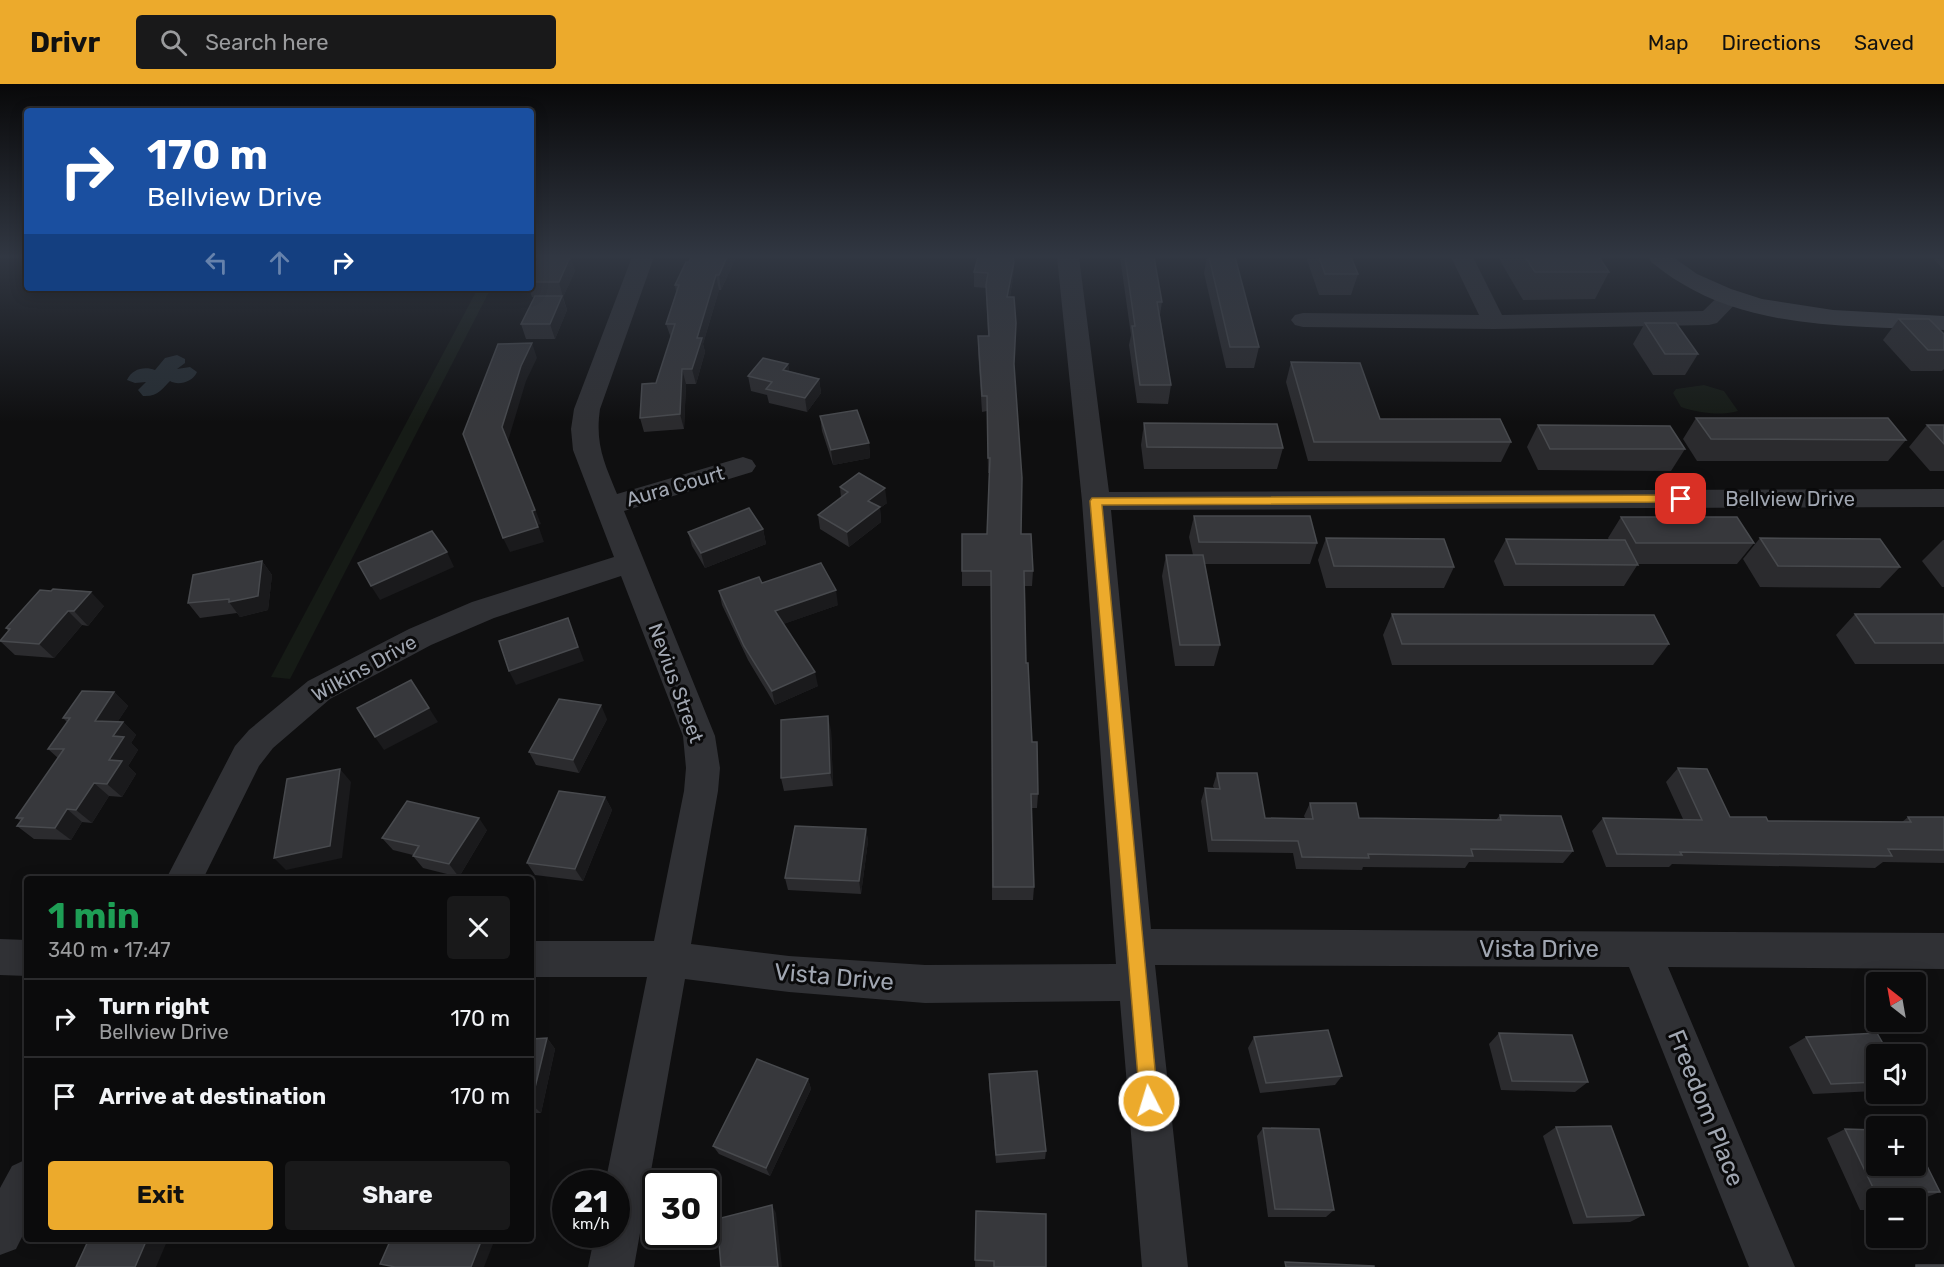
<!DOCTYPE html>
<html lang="en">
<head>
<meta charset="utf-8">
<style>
  :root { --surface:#0b0b0c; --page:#19191a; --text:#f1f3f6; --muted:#9a9b9d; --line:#2b2b2d; --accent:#ecaa2c }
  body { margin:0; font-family:Rubik,sans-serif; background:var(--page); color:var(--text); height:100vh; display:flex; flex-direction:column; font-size:22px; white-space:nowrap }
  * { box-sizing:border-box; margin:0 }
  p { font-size:20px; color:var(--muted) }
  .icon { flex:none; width:33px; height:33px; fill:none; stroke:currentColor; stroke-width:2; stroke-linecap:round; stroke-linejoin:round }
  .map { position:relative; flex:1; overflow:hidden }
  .drawer { position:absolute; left:24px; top:792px; width:510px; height:366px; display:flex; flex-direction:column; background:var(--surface); border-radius:6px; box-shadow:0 3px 15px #0003,0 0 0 2px var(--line) }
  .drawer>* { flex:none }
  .hud { position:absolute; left:24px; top:24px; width:510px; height:183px; border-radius:6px; box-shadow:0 3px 15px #0003,0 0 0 2px var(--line); background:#1a4fa0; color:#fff; overflow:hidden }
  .needle { width:39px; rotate:329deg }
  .buttons { position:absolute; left:1866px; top:888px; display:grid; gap:12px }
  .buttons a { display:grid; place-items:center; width:60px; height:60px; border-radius:6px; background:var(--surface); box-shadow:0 3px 15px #0003,0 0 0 2px var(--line); font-size:30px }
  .speed { position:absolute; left:552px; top:1086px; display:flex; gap:12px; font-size:30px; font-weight:700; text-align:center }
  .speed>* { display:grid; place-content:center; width:78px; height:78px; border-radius:50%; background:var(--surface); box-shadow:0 3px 15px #0003,0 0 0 2px var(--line); line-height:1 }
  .speed small { font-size:15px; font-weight:400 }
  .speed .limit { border:3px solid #111; border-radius:9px; background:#fff; color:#111 }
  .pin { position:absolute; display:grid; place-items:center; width:51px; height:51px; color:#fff; margin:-26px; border-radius:12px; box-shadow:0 3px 9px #0006 }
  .me { position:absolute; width:66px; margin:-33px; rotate:355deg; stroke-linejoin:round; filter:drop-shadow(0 0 4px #0008) }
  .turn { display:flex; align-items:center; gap:21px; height:126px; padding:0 24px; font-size:27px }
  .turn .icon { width:78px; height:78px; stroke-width:2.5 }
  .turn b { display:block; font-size:42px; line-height:51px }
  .lanes { display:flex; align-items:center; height:57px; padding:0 24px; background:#0003; justify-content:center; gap:30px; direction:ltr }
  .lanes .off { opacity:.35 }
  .round { display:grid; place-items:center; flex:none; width:63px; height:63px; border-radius:6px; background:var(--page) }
  .summary { display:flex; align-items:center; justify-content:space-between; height:102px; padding:0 24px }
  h1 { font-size:36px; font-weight:700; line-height:45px; color:#1e9e55 }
  .button { display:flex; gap:12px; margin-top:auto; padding:12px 24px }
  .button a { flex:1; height:69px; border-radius:6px; background:var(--accent); color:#111; font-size:24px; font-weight:700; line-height:69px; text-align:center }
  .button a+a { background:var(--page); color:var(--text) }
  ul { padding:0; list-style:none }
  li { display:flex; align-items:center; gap:18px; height:78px; padding:0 24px; border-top:2px solid var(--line) }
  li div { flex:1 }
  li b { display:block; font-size:22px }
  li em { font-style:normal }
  header { display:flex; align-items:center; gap:36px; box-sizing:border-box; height:84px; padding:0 30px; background:var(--accent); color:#111 }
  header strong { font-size:28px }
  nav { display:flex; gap:33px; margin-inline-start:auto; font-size:21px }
  .search { width:420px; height:54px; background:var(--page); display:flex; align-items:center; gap:15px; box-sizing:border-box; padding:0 21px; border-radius:6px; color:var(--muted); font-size:22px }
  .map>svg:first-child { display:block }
  .green { fill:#161b16 }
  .water { fill:#262d33 }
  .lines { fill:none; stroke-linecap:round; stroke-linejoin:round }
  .street { fill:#303135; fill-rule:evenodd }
  .secondary { fill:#3e4045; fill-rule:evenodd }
  .wall { fill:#2b2b2e }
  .shaded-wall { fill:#1a1a1c }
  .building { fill:#37383c; stroke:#484a4e; stroke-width:1.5 }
  .route { fill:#ecaa2c; stroke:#996e1d; stroke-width:1.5 }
  .labels { text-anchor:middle; stroke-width:6; stroke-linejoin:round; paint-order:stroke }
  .street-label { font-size:20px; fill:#a0a6b1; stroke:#0a0a0b }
  .near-street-label { font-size:24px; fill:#a0a6b1; stroke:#0a0a0b }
</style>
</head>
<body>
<header>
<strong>Drivr</strong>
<div class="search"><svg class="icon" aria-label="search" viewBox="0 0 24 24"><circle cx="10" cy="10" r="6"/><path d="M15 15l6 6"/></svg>Search here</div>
<nav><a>Map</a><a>Directions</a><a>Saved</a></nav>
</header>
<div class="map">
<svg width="1944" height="1183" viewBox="0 0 1944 1183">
  <rect width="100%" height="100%" fill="#0f0f10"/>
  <g class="green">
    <polygon points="478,204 491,204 290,595 271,593"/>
    <path d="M1704,301L1724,307L1738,327C1720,332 1699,329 1681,323L1673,309L1676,305Z"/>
  </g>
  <path class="water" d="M177,271L185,275V279L177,285L190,283L197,288C193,298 178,302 170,297C162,305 158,313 143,312L138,306L146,298L135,299L127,296C132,285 144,282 155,286L165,274Z"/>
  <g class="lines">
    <g class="street">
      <path d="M632,173H654L600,325C595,360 604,378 617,410L743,373L752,376L756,382L752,388L624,427L715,652L720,684L718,707L691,860L789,872L925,881L1116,880L1082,417L1057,173H1079L1109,408L1944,405V423L1111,426L1151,845L1944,849V885L1668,883L1795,1183H1749L1629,883L1155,881L1188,1183H1142L1120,917L925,919L789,908L685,895L634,1183H588L595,1150H616V1100H605L647,893H531V857H654L684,707L686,684L683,652L621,492L494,534L431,561L330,615L273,664L259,682L203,795H166L235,662L249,646L308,597L409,545L472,518L614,473L573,366L571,345L574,325Z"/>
      <path d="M1451,173H1473L1502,231L1703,227C1714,217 1722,205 1738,209L1741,214L1717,239L1709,241L1494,245L1303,243L1295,241L1291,236L1295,231L1303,229L1479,231Z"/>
      <polygon points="0,855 27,856 27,892 0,891"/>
      <polygon points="27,1075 27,1143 16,1165 0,1171 0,1104 12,1082"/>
    </g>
    <path class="secondary" d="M1648,173H1673L1697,190L1731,205L1762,215L1833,226L1944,232V246C1858,242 1757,246 1681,199C1670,193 1661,185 1651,178Z"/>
  </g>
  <g class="wall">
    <polygon points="570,173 575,187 563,213 567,226 555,255 526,255 521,240 534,213 532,213 529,204 531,204 531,190"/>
    <polygon points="691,173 736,173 721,206 719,206 703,260 705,268 696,300 686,300 684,345 644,348 640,334 656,299 671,254 666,240 676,208 675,201 689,178"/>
    <polygon points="1120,173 1154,173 1162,218 1160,231 1171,301 1168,320 1137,319 1129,261 1131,251"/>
    <polygon points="1207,173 1235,173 1259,263 1254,284 1226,284 1204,189"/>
    <polygon points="1306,173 1351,173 1358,190 1351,211 1319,211"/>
    <rect x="1398" y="173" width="29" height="1"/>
    <polygon points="1498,173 1599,173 1609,188 1595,215 1523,216"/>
    <polygon points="1932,173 1944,173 1944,186"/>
    <polygon points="1014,178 1013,194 1010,213 1014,283 1021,450 1033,487 1032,502 1025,502 1026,579 1032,658 1038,710 1037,724 1031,724 1034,803 1033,816 992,816 991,502 962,502 962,450 987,450 989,389 988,389 987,327 982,328 978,267 978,252 988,252 986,204 974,203 974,188"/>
    <polygon points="1899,235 1944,250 1944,285 1942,287 1911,287 1883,256"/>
    <polygon points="1645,239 1698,270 1685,291 1653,291 1633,260"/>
    <polygon points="1291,278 1380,335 1511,358 1501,378 1308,377 1286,298"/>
    <polygon points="788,280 789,287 819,295 821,309 807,328 769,319 767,311 751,307 748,292"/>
    <polygon points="820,332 869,359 870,374 833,381 822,347"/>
    <polygon points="1696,334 1906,356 1888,377 1697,377 1683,355"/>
    <polygon points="1144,339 1283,364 1277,385 1144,385 1141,361"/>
    <polygon points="1538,341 1685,365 1671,387 1538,386 1527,363"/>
    <polygon points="1927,341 1944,341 1944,387 1930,387 1909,363"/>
    <polygon points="840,403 887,419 880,424 881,438 849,463 820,445 818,431 841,414"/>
    <polygon points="1194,432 1317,459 1310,480 1205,480 1220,561 1214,582 1175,582 1162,492 1166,471 1193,471 1189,453"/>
    <polygon points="1621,433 1754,459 1737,480 1638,480 1624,502 1504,502 1494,477 1506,455 1609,456 1608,454"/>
    <polygon points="763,445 766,460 705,484 692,462 688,448"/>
    <polygon points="1326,454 1454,483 1444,504 1326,504 1318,476"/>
    <polygon points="1760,454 1900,483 1880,504 1760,503 1743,475"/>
    <polygon points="1943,456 1944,456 1944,503 1942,503 1922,477"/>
    <polygon points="262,477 272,491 268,526 240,533 237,529 200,534 188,519"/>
    <polygon points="762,499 838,521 783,540 818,602 775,621 748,576 722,521 719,507"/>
    <polygon points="40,506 104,522 88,542 82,541 54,574 15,571 0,557 8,547 6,544"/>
    <polygon points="1392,530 1669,560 1653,581 1392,581 1383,551"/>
    <polygon points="1855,530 1944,530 1944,580 1855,580 1836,551"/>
    <polygon points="114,608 128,622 118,637 123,638 136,651 131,659 138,666 128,682 136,690 122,713 109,712 92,739 82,738 71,756 34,755 17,742 21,737 16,734 58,674 48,665 67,638 63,634"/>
    <polygon points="607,635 579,689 536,681 529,668"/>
    <polygon points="831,646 833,702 784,707 781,694"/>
    <polygon points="1678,684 1730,733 1768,737 1902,738 1908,733 1944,733 1944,779 1883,778 1875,784 1672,780 1669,783 1606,783 1592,747 1603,734 1683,735 1666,698"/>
    <polygon points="1217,689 1265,734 1305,734 1304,732 1310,719 1359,734 1496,736 1500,731 1573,767 1563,779 1469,778 1465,784 1363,783 1362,786 1296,785 1293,769 1208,768 1201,717 1205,704 1214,704 1213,702"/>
    <polygon points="605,713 612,726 583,797 535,791 527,779"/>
    <polygon points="866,745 868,757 861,810 788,806 785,794"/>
    <polygon points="487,746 459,793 423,784 413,772 413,771 393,766 382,754"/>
    <polygon points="1499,949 1588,998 1575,1008 1501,1006 1489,960"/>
    <polygon points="1254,953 1342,992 1335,1001 1260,1009 1248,964"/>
    <polygon points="1806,953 1876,970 1876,1007 1813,1010 1789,963"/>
    <polygon points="547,954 555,965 541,1029 531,1029 531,955"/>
    <polygon points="989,990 1046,1067 1045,1075 996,1079 989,1000"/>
    <polygon points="808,995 811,1005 770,1092 719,1070 713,1062"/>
    <polygon points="1556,1043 1644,1131 1630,1138 1573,1140 1543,1052"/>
    <polygon points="1263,1044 1334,1126 1326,1133 1268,1133 1257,1052"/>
    <polygon points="1845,1045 1940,1108 1919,1116 1916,1116 1916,1114 1876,1114 1876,1126 1860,1126 1827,1054"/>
    <polygon points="976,1127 1046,1183 975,1183"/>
  </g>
  <g class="shaded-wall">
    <polygon points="570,173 575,187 563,213 559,198"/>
    <polygon points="727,173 736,173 721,206 719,191"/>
    <polygon points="1014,178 1013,194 1007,228 1007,213"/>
    <polygon points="716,191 719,206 703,260 705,268 696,300 692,285 697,254"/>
    <polygon points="562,212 567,226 555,255 550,240"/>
    <polygon points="532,259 537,274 526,297 508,357 541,440 538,441 544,458 510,468 503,454 532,427 502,343 521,282"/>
    <polygon points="788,280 790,294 783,286"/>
    <polygon points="682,285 686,300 684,345 680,330"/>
    <polygon points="819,295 821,309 807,328 805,314"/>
    <polygon points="869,359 870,374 833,381 831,366"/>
    <polygon points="885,404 887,419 880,424 881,438 849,463 847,448 868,417"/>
    <polygon points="763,445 766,460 705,484 701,469"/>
    <polygon points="447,468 454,483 380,516 371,502"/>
    <polygon points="262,477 272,491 268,526 240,533 229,518"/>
    <polygon points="836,506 838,521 778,542 775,527"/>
    <polygon points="91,508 104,522 88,542 74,527"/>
    <polygon points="68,527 82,541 54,574 39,560"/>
    <polygon points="568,534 584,577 516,601 509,587"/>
    <polygon points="815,588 818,602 775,621 772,607"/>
    <polygon points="114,608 128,622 109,651 95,637"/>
    <polygon points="601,621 607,635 579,689 573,676"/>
    <polygon points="429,624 438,638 384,666 375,653"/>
    <polygon points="828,632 831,646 833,702 830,689"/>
    <polygon points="123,638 136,651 131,659 138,666 128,682 136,690 122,713 107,700 109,676 113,652"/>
    <polygon points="340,685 351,698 342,774 286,786 274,774"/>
    <polygon points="94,699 109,712 92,739 76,726"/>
    <polygon points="605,713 612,726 583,797 575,785"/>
    <polygon points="67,725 82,738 71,756 55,744"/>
    <polygon points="479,734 487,746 459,793 449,780"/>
    <polygon points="866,745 868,757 861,810 859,797"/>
    <polygon points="547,954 555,965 541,1029 531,1020"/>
    <polygon points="808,995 811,1005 770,1092 766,1084"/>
    <polygon points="772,1121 776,1129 782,1183 778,1183"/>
    <polygon points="147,1155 168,1155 156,1183 135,1183"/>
    <polygon points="482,1155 495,1155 484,1183 471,1183"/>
  </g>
  <g class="building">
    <polygon points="539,173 570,173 559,198 531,198 531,190"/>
    <polygon points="691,173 727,173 719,191 716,191 697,254 702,254 692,285 682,285 680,330 640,334 642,300 656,299 675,240 666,240 679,201 675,201 686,178 689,178"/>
    <polygon points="978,173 1013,173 1014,178 1007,213 1014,213 1016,239 1014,280 1022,394 1021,450 1031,450 1033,487 1024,487 1026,579 1028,579 1032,658 1037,658 1038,710 1031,710 1034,803 993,803 991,487 962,487 962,450 987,450 990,374 988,374 987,312 982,312 978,252 989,252 986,201 988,189 974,188"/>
    <polygon points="1125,173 1154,173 1162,218 1157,218 1171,301 1140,301 1132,242 1135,242"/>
    <polygon points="1209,173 1235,173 1259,263 1230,263"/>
    <polygon points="1319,173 1351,173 1358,190 1325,190"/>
    <polygon points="1525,173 1599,173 1609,188 1535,188"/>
    <polygon points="535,212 562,212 550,240 521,240"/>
    <polygon points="1899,235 1929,235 1944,250 1944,266 1928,266"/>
    <polygon points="1645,239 1676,239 1698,270 1665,270"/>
    <polygon points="532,259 521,282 502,343 535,426 532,427 538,443 503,454 463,350 498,260"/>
    <polygon points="763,274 788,280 783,286 819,295 805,314 766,305 772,298 748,292"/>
    <polygon points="1291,278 1360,279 1380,335 1500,335 1511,358 1314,358"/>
    <polygon points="857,326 869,359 831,366 820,332"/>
    <polygon points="1696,334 1888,334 1906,356 1711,355"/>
    <polygon points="1144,339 1277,340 1283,364 1147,363"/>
    <polygon points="1538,341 1670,342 1685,365 1550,365"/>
    <polygon points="1927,341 1944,341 1944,360"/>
    <polygon points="859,389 885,404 868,417 880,423 847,448 818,431 848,408 840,403"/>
    <polygon points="749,424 763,445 701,469 688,448"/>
    <polygon points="1194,432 1310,432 1317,459 1199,458"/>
    <polygon points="1621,433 1737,433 1754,459 1636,459"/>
    <polygon points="432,447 447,468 371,502 358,479"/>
    <polygon points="1326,454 1444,455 1454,483 1334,482"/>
    <polygon points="1760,454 1880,455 1900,483 1778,482"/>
    <polygon points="1506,455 1625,456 1638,481 1516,480"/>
    <polygon points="1166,471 1203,471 1220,561 1180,561"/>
    <polygon points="262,477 258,512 229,518 229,515 188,519 193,491"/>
    <polygon points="821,479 836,506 775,527 815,588 772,607 744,562 719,507 759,493 762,499"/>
    <polygon points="53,505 91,508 74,527 68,527 39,560 0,557 10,545 6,544 40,506 51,507"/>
    <polygon points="1392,530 1654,531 1669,560 1402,560"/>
    <polygon points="1855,530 1944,530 1944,559 1875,559"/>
    <polygon points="568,534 578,563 509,587 499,557"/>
    <polygon points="411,596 429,624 375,653 357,624"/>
    <polygon points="82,607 114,608 95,637 123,638 113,652 124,653 109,676 122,677 107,700 94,699 76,726 67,725 55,744 17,742 23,734 16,734 64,665 48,665 70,634 63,634"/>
    <polygon points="559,615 601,621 573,676 529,668"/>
    <polygon points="828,632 830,689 781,694 781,636"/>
    <polygon points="1678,684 1707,685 1730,733 1766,733 1768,737 1911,738 1908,733 1944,733 1944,766 1888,765 1892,772 1680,768 1682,771 1617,770 1603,734 1702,736"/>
    <polygon points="340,685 330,762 274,774 287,695"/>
    <polygon points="1217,689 1257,689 1265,734 1313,735 1310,719 1356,719 1359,734 1501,736 1500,731 1561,732 1573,767 1471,765 1473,772 1368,770 1369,774 1302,773 1298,757 1212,756 1205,704 1220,705"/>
    <polygon points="559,707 605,713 575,785 527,779"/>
    <polygon points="407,717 479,734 449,780 413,772 419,762 382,754"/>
    <polygon points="795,742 866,745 859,797 785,794"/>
    <polygon points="1328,946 1342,992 1266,999 1254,953"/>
    <polygon points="1499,949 1572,951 1588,998 1512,997"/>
    <polygon points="1877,949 1889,970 1876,970 1876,998 1831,1000 1806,953"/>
    <polygon points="547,954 531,1020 531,955"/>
    <polygon points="757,975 808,995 766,1084 713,1062"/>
    <polygon points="1037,987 1046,1067 996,1071 989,990"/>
    <polygon points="1611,1042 1644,1131 1587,1133 1556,1043"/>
    <polygon points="1263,1044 1319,1045 1334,1126 1275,1125"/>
    <polygon points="1845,1045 1876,1046 1876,1082 1916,1082 1916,1060 1940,1108 1907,1108 1910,1114 1878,1114"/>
    <polygon points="772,1121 778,1183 721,1183 717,1135"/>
    <polygon points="976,1127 1046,1130 1046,1183 994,1183 994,1177 975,1176"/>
    <polygon points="89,1155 147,1155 135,1183 76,1183"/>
    <polygon points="391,1155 482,1155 471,1183 395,1183 380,1180"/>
    <polygon points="1285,1178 1374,1182 1374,1183 1286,1183"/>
    <rect x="1916" y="1181" width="28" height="2"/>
  </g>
  <linearGradient id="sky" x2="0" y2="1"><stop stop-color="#080809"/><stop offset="0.51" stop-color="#313742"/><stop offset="1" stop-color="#313742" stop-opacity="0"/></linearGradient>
  <rect width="1944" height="338" fill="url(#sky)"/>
  <polygon class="route" points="1681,411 1687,415 1686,418 1102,421 1158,1017 1155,1023 1149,1026 1143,1023 1140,1017 1090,417 1092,414"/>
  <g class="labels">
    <g class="street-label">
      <text transform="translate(675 402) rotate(-16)" y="7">Aura Court</text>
      <text x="1790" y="422">Bellview Drive</text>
      <text transform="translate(364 584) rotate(-29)" y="7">Wilkins Drive</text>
      <text transform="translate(676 599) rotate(70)" y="7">Nevius Street</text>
    </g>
    <g class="near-street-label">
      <text x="1539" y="873">Vista Drive</text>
      <text transform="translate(834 893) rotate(5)" y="8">Vista Drive</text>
      <text transform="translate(1706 1024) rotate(68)" y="8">Freedom Place</text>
    </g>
  </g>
</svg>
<div class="buttons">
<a><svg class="needle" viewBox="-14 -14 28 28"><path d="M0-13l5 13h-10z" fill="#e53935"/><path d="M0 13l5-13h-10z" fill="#9a9b9d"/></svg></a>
<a><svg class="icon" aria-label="sound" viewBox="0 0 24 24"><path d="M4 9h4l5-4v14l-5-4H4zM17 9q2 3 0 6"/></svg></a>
<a>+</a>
<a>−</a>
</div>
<div class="speed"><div>21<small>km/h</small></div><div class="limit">30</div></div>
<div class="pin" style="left:1681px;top:415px;background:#d93025"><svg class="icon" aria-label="arrive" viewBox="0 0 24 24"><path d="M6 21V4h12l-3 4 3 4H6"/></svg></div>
<svg class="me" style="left:1149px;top:1017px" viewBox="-20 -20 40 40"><circle r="17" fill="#ecaa2c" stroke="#fff" stroke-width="3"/><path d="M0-11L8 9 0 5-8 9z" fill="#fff"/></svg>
<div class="hud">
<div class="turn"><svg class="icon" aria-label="right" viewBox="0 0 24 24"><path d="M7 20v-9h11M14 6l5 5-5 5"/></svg><div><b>170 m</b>Bellview Drive</div></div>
<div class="lanes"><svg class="icon off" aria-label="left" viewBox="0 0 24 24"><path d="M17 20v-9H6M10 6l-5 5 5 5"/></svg><svg class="icon off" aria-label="ahead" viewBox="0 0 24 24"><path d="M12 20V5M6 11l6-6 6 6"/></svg><svg class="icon" aria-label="right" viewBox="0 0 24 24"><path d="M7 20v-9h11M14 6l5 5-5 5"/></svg></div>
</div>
<section class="drawer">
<div class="summary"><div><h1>1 min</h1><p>340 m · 17:47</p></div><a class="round"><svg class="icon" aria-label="close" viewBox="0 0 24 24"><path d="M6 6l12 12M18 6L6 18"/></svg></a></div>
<ul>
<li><svg class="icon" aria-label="right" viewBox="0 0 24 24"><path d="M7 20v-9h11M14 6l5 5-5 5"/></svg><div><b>Turn right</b><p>Bellview Drive</p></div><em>170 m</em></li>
<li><svg class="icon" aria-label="arrive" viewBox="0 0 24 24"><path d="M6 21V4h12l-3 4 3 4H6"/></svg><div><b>Arrive at destination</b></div><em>170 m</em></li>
</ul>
<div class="button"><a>Exit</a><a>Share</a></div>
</section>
</div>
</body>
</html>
